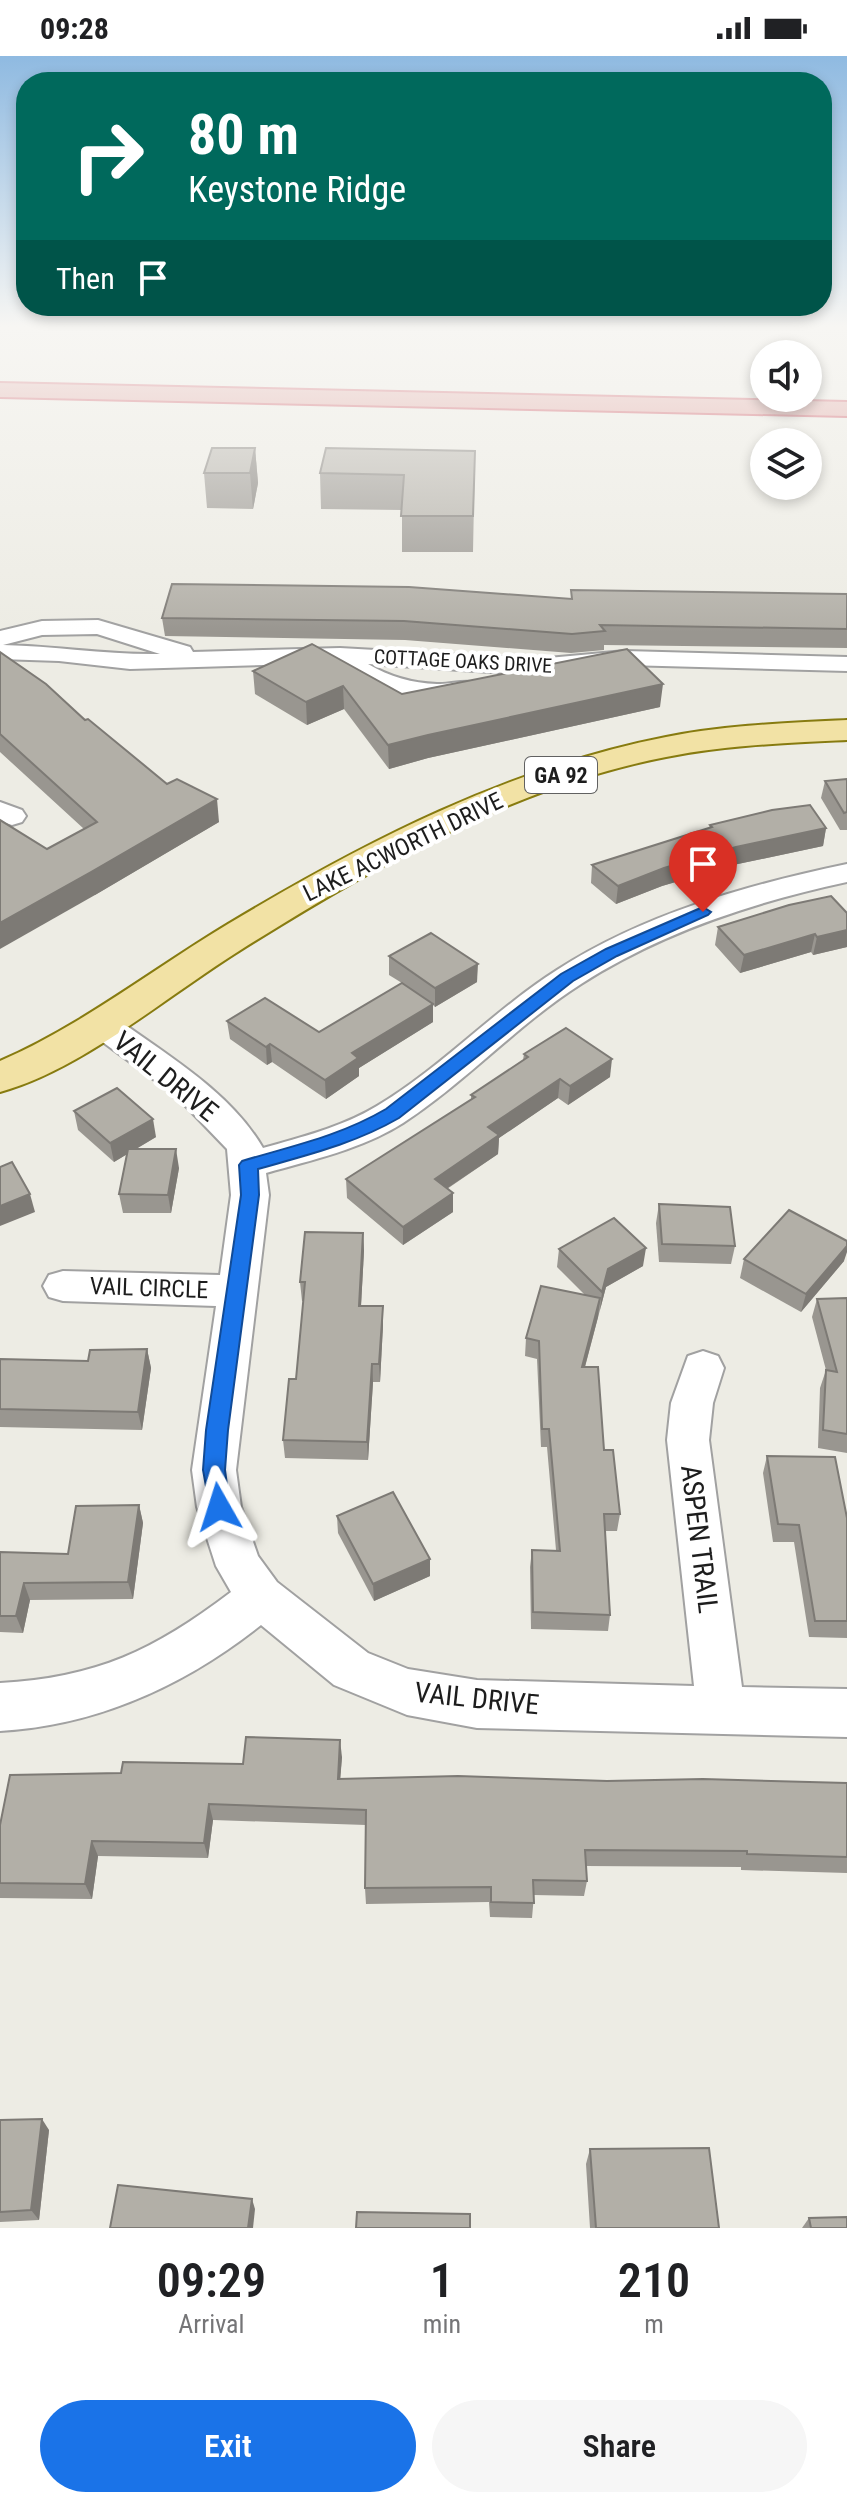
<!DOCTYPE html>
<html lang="en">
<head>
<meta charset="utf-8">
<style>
  :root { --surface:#fff; --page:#f6f6f6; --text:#202124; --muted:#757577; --accent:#1a73e8 }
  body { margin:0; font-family:"Roboto Condensed",sans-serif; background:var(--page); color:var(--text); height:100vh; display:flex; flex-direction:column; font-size:30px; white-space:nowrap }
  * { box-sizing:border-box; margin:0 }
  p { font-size:26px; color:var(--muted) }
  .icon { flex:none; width:44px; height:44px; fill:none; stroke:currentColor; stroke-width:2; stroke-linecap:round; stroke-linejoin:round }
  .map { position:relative; height:2172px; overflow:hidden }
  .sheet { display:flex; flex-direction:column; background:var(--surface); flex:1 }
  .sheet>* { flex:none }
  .top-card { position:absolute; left:16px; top:16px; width:816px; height:244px; border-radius:32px; box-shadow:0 4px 12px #0003; background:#00695c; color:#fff; overflow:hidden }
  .controls { position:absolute; left:750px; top:284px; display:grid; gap:16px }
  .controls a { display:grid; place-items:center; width:72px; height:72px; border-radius:50%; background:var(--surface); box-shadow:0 4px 12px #0003; font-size:40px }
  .pin { position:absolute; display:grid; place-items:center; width:68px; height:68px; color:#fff; margin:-82px -34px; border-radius:50% 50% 50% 0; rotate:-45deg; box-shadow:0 0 8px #0007 }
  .pin .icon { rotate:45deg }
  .me { position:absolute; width:88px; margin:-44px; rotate:354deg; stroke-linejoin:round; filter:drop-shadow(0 0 6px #0008) }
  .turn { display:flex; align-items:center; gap:28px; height:168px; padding:0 40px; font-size:36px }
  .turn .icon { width:104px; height:104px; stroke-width:2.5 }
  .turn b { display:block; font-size:56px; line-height:68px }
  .then { display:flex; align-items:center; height:76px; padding:0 40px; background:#0003; gap:16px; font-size:30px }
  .eta { display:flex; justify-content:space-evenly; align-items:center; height:136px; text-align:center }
  .eta b { font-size:48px; font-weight:600; line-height:56px }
  .action { display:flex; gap:16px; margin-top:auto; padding:16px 40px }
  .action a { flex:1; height:92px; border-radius:48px; background:var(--accent); color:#fff; font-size:32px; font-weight:600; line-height:92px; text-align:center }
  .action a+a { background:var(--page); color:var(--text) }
  .status { display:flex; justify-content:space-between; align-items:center; height:56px; padding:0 40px; background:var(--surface); direction:ltr }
  .status svg { height:22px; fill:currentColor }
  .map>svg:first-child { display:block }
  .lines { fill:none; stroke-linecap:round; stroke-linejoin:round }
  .street-casing { stroke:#a1a1a1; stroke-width:4 }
  .primary-casing { stroke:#877b10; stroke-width:4 }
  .highway-casing { stroke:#c63747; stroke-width:4 }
  .street { fill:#fff; fill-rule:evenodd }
  .primary { fill:#f2e2a5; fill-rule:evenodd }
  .highway { fill:#dd9794; fill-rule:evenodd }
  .wall { fill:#999690 }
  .shaded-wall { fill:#7d7a75 }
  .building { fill:#b2afa7; stroke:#7d7a75; stroke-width:2 }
  .route { fill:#1a73e8; stroke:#114b97; stroke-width:2 }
  .labels { text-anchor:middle; stroke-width:8; stroke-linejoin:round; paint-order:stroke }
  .far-street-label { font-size:20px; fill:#1d1d1d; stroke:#fff }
  .shield { fill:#fff; stroke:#616161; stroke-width:2 }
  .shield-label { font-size:22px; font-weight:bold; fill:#1d1d1d }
  .street-label { font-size:24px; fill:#1d1d1d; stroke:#fff }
  .near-street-label { font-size:28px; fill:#1d1d1d; stroke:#fff }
</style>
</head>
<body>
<div class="status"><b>09:28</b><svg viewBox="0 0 49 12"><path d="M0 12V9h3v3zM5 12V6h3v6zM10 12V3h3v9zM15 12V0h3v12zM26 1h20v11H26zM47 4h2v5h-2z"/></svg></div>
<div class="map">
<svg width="847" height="2172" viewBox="0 0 847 2172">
  <rect width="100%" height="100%" fill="#edece4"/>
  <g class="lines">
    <defs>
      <g id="street">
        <path d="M98,564L190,591L193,596L340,592L537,603L625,595L847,601V615L625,609L537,619L368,608C390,621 412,627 437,628C451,629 463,623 477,627L481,632L477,637L440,644L384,636L330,607L130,613L59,605L0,603V575L42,565ZM97,578L160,598C108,599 55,590 3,589L42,579Z"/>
        <polygon points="0,746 22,754 26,760 22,766 12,769 0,765"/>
        <path d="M847,808V826C754,846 662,876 581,928C518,968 466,1026 403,1067C362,1093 312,1104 266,1117L269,1139L236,1414L241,1451L258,1500L277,1526L368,1597L408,1613L477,1624L694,1630L667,1384L671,1347L688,1300L703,1295L718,1300L724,1312L713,1347L709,1384L742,1631L847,1633V1681L477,1672L407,1659L334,1629L261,1569C184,1630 98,1669 0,1675V1627C96,1622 155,1594 231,1536L216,1510L197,1451L192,1414L216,1250L63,1245L49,1241L43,1230L49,1219L63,1215L220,1219L231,1139L227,1093L176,1040L89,976L84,968L89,960L101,957L113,960C165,998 230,1035 263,1092C302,1081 342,1071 377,1050C441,1012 494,954 557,914C644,858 747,829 847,808Z"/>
      </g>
      <path id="primary" d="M847,664V684C787,687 726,689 666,701C512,731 371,812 239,895C167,940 81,1014 0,1036V1005C81,970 153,913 228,868C365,786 508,712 666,681C726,669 787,667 847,664Z"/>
      <polygon id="highway" points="0,327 847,346 847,360 0,341"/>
    </defs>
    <use href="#street" class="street-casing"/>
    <use href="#primary" class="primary-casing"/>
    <use href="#highway" class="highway-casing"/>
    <use href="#street" class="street"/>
    <use href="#primary" class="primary"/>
    <use href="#highway" class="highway"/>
  </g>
  <g class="wall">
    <polygon points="255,392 258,427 253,453 207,452 204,417"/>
    <polygon points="475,395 473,496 402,496 402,454 321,453 320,417"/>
    <polygon points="571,534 847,538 847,592 604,589 604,594 571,597 405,584 165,580 162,562 571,543"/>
    <polygon points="0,596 167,728 219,766 95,839 47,793 84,773 0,696"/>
    <polygon points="253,615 402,638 660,651 428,702 389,713 344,653 307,669 255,638"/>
    <polygon points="847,723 847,774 840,774 821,742 825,725"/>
    <polygon points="710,769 826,772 823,790 733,809 662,830 616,848 591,827 592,809 709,772"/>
    <polygon points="847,857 847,891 813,899 811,896 740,917 715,889 718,871"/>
    <polygon points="389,900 477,926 435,951 433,949 433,966 359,1012 359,1020 326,1043 272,1006 267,1009 230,983 227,965 319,976 402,927 389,919"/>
    <polygon points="524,998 610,1021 568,1049 558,1042 499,1082 498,1098 447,1133 453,1137 453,1156 403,1189 347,1142 346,1123 471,1044 471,1039 523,1004"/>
    <polygon points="74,1055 156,1081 136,1093 179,1112 171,1157 123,1157 119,1138 127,1098 114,1106 78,1074"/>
    <polygon points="659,1148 735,1190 731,1208 659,1206 656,1167"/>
    <polygon points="363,1177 364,1195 361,1250 383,1250 383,1269 380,1326 373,1326 368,1404 285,1402 283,1384 296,1323 303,1245 302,1245 300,1226"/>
    <polygon points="559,1193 643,1210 606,1231 585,1311 620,1458 617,1475 605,1475 610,1559 608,1575 531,1573 530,1511 532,1494 556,1494 547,1391 541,1391 537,1303 525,1300 526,1282 585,1239 557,1211"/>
    <polygon points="744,1203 844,1205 801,1256 740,1222"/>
    <polygon points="847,1242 847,1397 818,1392 820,1332 826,1314 812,1261 817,1243"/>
    <polygon points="147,1293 151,1312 142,1374 0,1371 0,1303 88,1305"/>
    <polygon points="767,1400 847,1462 847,1582 809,1581 794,1486 773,1486 763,1417"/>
    <polygon points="139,1449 143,1467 133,1543 30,1544 23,1577 0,1576 0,1496 68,1498"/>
    <polygon points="337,1460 430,1520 374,1545 338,1477"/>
    <polygon points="342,1701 340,1723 847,1727 847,1817 741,1814 741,1811 586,1810 587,1825 584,1840 534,1839 532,1862 490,1861 489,1846 366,1848 365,1832 366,1769 213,1764 208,1802 98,1800 92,1843 0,1842 0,1769 121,1717"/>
    <polygon points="0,2064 49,2074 39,2164 0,2166"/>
    <polygon points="590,2093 719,2172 590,2172 586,2108"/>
    <polygon points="809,2162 847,2172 802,2172"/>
  </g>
  <g class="shaded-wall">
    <polygon points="255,392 258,427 253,453 250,417"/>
    <polygon points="663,628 660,651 428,702 389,713 388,689 428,679"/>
    <polygon points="343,630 344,653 307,669 306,646"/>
    <polygon points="217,743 219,766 95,839 0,893 0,867"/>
    <polygon points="826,772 823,790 733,809 662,830 616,848 618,830 664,812 736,791"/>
    <polygon points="847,874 847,891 813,899 817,881"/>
    <polygon points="815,878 811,896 740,917 744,899"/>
    <polygon points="478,908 477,926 435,951 435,932"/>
    <polygon points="433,948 433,966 359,1012 359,1020 326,1043 325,1024 352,997"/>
    <polygon points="270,988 272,1006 267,1009 266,991"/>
    <polygon points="612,1003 610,1021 568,1049 570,1030"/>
    <polygon points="560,1023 558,1042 499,1082 498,1098 434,1141 435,1123 488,1071"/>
    <polygon points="153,1063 156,1081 114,1106 110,1087"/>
    <polygon points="176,1093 179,1112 171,1157 168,1139"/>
    <polygon points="453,1137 453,1156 403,1189 403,1171"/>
    <polygon points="30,1138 35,1156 0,1170 0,1150"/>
    <polygon points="363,1177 364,1195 360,1268 359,1250"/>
    <polygon points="847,1190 847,1196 844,1205 801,1256 806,1238"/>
    <polygon points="646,1192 643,1210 606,1231 600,1254 602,1236 608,1213"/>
    <polygon points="600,1242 598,1261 580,1329 582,1311"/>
    <polygon points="383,1250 383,1269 380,1326 379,1308"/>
    <polygon points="147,1293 151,1312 142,1374 138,1356"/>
    <polygon points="372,1308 373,1326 368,1404 367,1386"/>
    <polygon points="139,1449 143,1467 133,1543 128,1526"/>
    <polygon points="430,1503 430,1520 374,1545 373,1528"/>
    <polygon points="24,1527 30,1544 23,1577 16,1560"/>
    <polygon points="340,1684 342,1701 339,1739 338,1723"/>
    <polygon points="209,1748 213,1764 208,1802 204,1787"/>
    <polygon points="92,1785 98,1800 92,1843 85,1828"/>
    <polygon points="42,2063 49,2074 39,2164 31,2154"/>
    <polygon points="252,2143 255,2153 253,2172 248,2172"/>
  </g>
  <g class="building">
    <polygon points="212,392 255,392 250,417 204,417"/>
    <polygon points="326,392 475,395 473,460 401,460 404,419 320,417"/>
    <polygon points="172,528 409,531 572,543 571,534 847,538 847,573 600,569 605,575 572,578 404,565 162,562"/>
    <polygon points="312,588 402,638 627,593 663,628 428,679 388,689 343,630 306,646 253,615"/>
    <polygon points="0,596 46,628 85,664 88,663 167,728 177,723 217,743 91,816 0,867 0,764 47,793 97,766 0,678"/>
    <polygon points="847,723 847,756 844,757 825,725"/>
    <polygon points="810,749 826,772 736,791 664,812 618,830 592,809 712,771 710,769 772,754"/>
    <polygon points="831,840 847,857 847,874 817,881 815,878 744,899 718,871 789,849"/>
    <polygon points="431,877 478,908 435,932 389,900"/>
    <polygon points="402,927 433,948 352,997 358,1002 325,1024 270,988 266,991 227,965 265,942 319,976"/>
    <polygon points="566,972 612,1003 570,1030 560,1023 488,1071 499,1079 435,1123 453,1137 403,1171 346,1123 475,1041 471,1039 528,1001 524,998"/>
    <polygon points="117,1032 153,1063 110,1087 74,1055"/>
    <polygon points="128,1093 176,1093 168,1139 119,1138"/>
    <polygon points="12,1106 30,1138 0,1150 0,1111"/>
    <polygon points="659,1148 730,1151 735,1190 662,1188"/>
    <polygon points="789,1154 847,1185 847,1190 806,1238 744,1203"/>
    <polygon points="614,1162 646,1192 608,1213 602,1236 559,1193"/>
    <polygon points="305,1176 363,1177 359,1250 383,1250 379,1308 372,1308 367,1386 283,1384 289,1323 296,1323 305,1226 300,1226"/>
    <polygon points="541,1230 600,1242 582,1311 598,1311 604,1394 613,1394 620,1458 604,1458 610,1559 533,1556 532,1494 560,1495 549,1373 542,1373 539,1285 526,1282"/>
    <polygon points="847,1242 847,1378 823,1374 826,1314 837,1316 817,1243"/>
    <polygon points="147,1293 138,1356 0,1353 0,1303 88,1305 90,1294"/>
    <polygon points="767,1400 835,1401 847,1462 847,1565 815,1565 799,1469 778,1468"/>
    <polygon points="393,1436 430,1503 373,1528 337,1460"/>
    <polygon points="139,1449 128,1526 24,1527 16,1560 0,1560 0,1496 68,1498 76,1450"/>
    <polygon points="246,1681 340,1684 338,1723 458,1720 607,1725 703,1723 847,1727 847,1801 747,1798 747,1795 585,1794 587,1825 533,1824 534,1847 491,1846 491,1831 365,1832 366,1754 209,1748 204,1787 92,1785 85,1828 0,1827 0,1769 10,1719 121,1717 123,1706 243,1708"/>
    <polygon points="42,2063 31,2154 0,2156 0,2064"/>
    <polygon points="709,2092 719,2172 596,2172 590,2093"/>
    <polygon points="118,2129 252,2143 248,2172 110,2172"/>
    <polygon points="357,2156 470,2158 470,2172 356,2172"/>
    <polygon points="847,2161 847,2172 811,2172 809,2162"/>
  </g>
  <linearGradient id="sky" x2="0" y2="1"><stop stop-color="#8fbae1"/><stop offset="0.47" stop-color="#f7f6f3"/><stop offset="1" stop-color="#f7f6f3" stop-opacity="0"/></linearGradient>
  <rect width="847" height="576" fill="url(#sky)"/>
  <path class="route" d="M703,851L711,856L708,859L617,900L573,925L399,1062C354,1088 307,1099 258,1113L259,1139L228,1374L225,1414L230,1451L227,1458L219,1461L211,1458L203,1414L206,1374L241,1139L239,1109L242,1105C292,1090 340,1080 386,1053L561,918L606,893Z"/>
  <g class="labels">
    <g class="far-street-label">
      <text transform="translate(463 605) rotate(3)" y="7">COTTAGE OAKS DRIVE</text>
    </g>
    <rect class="shield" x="525" y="701" width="72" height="36" rx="6"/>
    <g class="shield-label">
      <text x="561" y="727">GA 92</text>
    </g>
    <g class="street-label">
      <text transform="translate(403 791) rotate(-26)" y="8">LAKE ACWORTH DRIVE</text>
      <text transform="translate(149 1232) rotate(2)" y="8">VAIL CIRCLE</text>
    </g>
    <g class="near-street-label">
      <text transform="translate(166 1020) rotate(39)" y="10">VAIL DRIVE</text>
      <text transform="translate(700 1483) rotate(83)" y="10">ASPEN TRAIL</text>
      <text transform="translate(477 1642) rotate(6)" y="10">VAIL DRIVE</text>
    </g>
  </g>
</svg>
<div class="controls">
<a><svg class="icon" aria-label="sound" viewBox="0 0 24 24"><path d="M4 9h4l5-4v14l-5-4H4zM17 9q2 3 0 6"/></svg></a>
<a><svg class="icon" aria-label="layers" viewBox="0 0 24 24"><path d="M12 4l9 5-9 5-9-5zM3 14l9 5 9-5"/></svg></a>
</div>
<div class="pin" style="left:703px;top:856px;background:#d93025"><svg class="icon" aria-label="arrive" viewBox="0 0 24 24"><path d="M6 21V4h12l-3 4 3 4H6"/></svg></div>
<svg class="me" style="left:219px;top:1451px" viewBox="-20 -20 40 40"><path d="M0-17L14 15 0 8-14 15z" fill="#1a73e8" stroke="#fff" stroke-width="4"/></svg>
<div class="top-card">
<div class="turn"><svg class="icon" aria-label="right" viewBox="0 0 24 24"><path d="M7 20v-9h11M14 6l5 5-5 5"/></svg><div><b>80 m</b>Keystone Ridge</div></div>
<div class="then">Then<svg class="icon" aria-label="arrive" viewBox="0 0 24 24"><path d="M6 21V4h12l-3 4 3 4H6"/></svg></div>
</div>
</div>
<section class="sheet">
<div class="eta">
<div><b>09:29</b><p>Arrival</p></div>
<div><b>1</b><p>min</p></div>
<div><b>210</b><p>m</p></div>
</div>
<div class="action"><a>Exit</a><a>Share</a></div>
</section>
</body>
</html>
